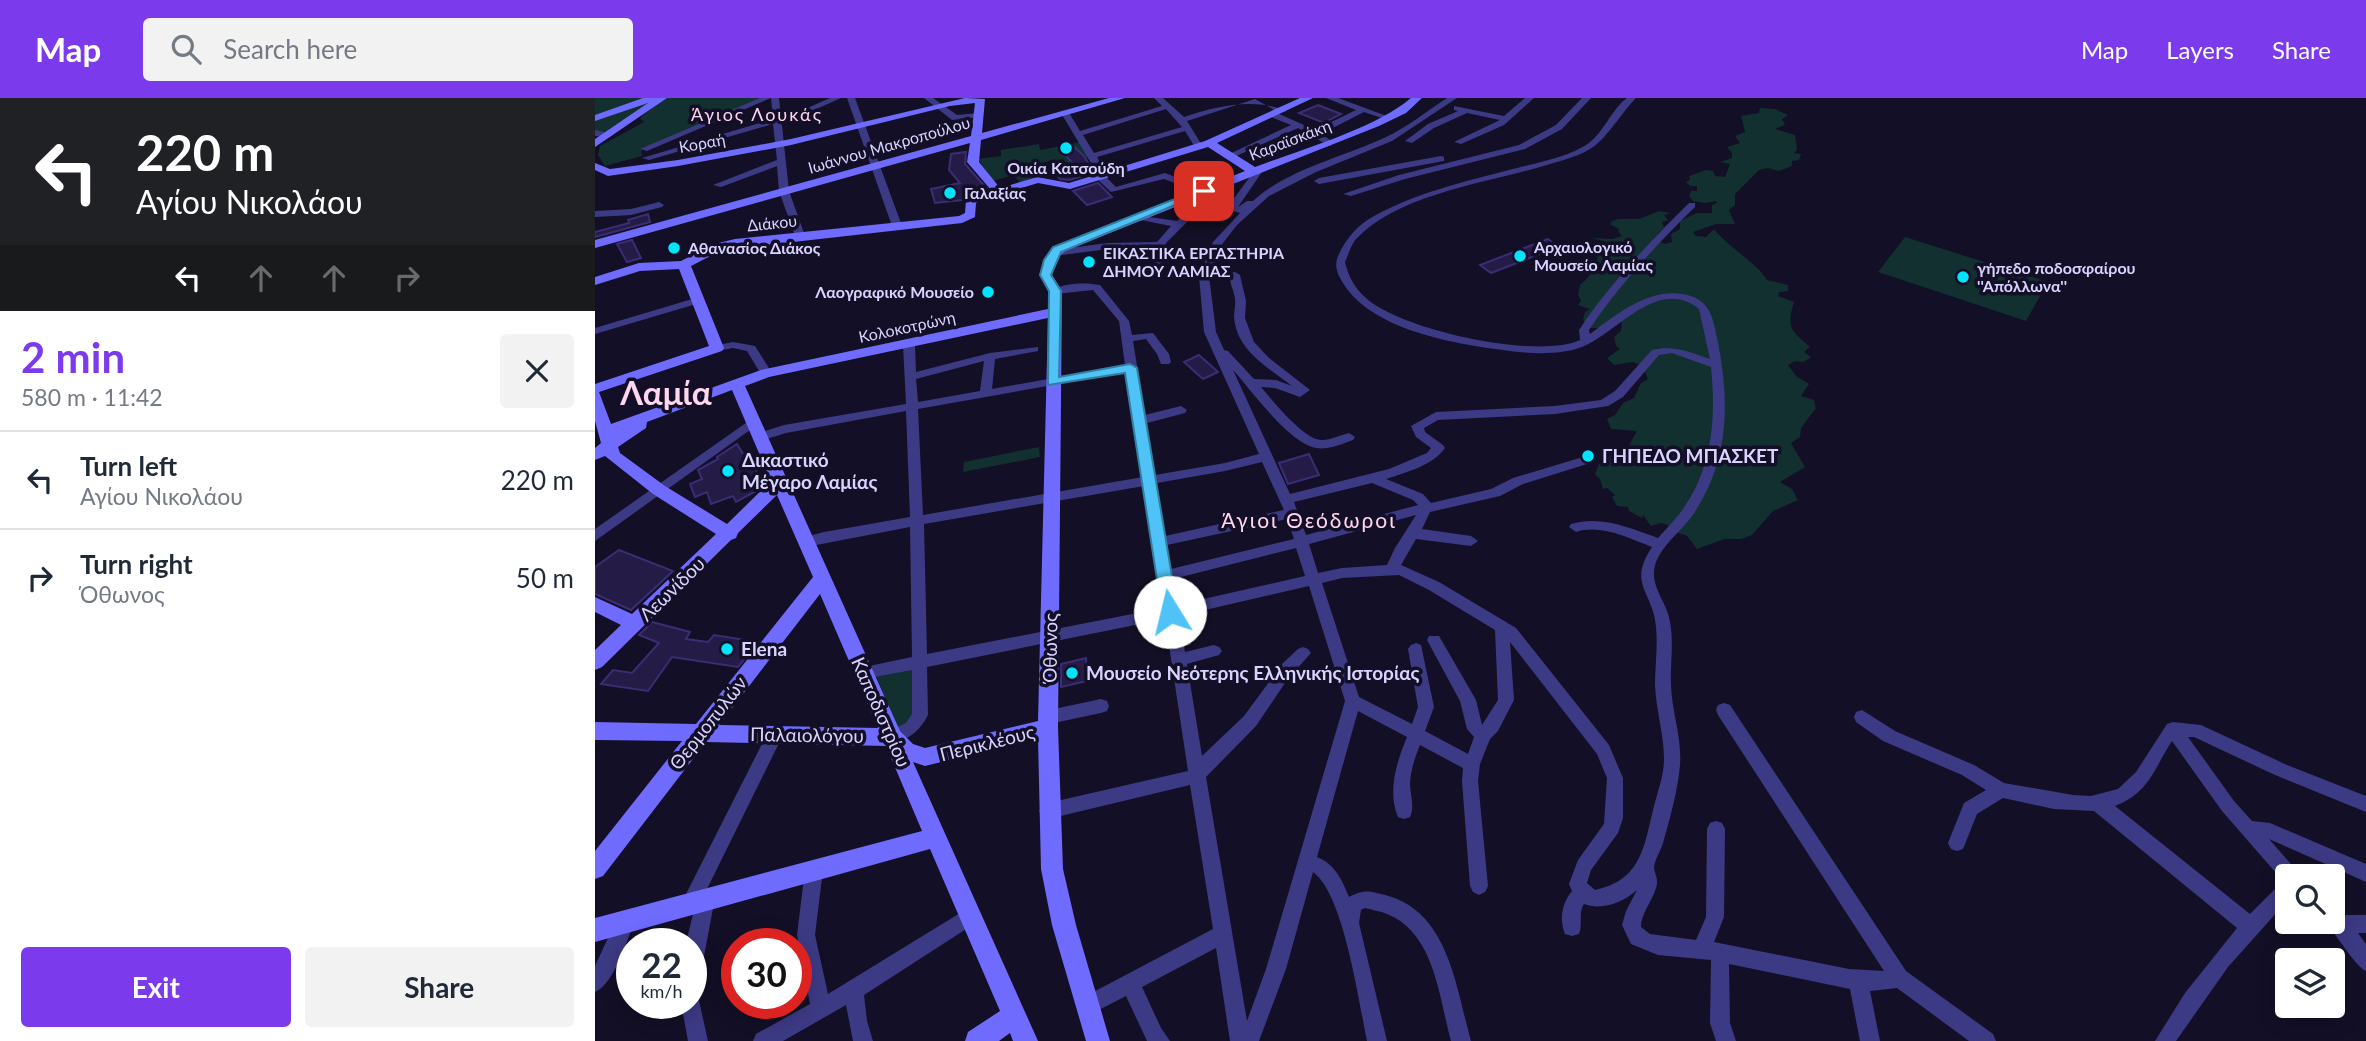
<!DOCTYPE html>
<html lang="en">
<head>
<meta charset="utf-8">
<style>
  :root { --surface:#fff; --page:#f2f2f3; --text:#1f2937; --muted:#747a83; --line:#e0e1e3; --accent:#7c3aed }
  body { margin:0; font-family:Lato,sans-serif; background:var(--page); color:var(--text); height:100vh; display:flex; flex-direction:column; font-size:26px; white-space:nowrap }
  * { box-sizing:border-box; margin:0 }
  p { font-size:23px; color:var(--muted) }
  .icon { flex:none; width:38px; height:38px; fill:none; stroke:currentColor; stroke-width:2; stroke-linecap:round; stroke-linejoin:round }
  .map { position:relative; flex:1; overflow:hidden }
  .panel { display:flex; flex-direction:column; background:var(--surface); width:595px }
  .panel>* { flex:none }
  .guide { background:#202124; color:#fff; overflow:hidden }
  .fabs { position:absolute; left:1680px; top:766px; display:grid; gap:14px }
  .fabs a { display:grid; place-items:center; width:70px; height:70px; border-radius:7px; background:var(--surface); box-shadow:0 4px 18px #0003; font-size:35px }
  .speed { position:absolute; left:21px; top:830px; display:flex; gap:14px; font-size:35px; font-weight:700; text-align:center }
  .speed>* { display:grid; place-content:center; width:91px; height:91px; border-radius:50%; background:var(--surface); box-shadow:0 4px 18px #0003; line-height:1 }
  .speed small { font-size:18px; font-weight:400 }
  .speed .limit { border:10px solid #d22; background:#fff; color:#111 }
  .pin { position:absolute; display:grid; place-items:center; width:60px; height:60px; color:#fff; margin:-30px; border-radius:14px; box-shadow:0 4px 10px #0006 }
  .me { position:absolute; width:77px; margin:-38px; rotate:351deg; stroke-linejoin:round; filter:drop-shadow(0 0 5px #0008) }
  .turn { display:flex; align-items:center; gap:24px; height:147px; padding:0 21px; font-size:32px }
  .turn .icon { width:91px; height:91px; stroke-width:2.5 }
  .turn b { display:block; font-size:49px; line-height:60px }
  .lanes { display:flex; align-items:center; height:66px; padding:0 21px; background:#0003; justify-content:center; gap:35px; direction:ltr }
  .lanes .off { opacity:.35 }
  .round { display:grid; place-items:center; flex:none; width:74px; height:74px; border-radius:7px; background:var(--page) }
  .headline { display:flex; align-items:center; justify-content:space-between; height:119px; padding:0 21px }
  h1 { font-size:42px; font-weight:700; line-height:52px; color:var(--accent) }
  .action { display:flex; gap:14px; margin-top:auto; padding:14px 21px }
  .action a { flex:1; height:80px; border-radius:7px; background:var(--accent); color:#fff; font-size:28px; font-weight:700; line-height:80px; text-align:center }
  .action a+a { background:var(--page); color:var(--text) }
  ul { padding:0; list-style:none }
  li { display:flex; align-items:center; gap:21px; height:98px; padding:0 21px; border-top:2px solid var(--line) }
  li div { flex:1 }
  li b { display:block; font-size:26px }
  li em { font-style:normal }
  header { display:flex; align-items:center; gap:42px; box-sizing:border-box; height:98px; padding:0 35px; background:var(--accent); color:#fff }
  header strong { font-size:33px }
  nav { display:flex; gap:38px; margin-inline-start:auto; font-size:24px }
  .search { width:490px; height:63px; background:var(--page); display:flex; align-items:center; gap:18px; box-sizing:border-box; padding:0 24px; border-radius:7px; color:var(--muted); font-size:26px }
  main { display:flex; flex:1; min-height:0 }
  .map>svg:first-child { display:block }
  .green { fill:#12302f }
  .building { fill:#241b47; stroke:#3b2d73; stroke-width:2 }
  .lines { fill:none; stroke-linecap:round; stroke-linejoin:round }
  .street { fill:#3d3a85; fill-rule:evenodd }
  .secondary { fill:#6f6bff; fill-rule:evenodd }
  .route { fill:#4fc3f7; stroke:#337fa1; stroke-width:2 }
  .poi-dot { fill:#00e5ff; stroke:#130f26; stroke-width:2.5 }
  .labels { text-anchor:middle; stroke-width:7; stroke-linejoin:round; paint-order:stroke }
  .far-street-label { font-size:16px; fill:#d9d4ff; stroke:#130f26 }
  .far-poi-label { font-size:16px; font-weight:bold; fill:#d9d4ff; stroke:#130f26; text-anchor:start }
  .far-neighbourhood-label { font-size:18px; letter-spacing:2px; fill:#ffd6f0; stroke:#130f26 }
  .poi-label { font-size:19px; font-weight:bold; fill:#d9d4ff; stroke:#130f26; text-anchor:start }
  .street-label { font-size:19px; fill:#d9d4ff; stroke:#130f26 }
  .neighbourhood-label { font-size:21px; letter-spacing:2px; fill:#ffd6f0; stroke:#130f26 }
  .town-label { font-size:33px; font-weight:bold; fill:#ffd6f0; stroke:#130f26 }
</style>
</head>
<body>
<header>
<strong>Map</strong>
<div class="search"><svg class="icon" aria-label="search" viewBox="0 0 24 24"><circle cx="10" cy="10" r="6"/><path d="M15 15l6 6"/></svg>Search here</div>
<nav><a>Map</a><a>Layers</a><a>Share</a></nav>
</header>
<main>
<section class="panel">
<div class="guide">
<div class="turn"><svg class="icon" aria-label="left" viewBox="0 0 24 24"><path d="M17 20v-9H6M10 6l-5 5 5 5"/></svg><div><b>220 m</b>Αγίου Νικολάου</div></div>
<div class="lanes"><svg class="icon" aria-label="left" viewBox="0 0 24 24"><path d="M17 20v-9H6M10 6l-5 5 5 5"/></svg><svg class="icon off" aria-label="ahead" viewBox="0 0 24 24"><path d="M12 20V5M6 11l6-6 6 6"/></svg><svg class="icon off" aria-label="ahead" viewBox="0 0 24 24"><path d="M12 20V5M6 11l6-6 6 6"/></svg><svg class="icon off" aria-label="right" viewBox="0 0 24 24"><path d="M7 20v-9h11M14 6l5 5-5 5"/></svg></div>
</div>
<div class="headline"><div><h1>2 min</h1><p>580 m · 11:42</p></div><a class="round"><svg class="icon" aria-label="close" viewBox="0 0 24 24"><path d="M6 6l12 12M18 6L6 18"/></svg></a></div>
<ul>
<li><svg class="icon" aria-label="left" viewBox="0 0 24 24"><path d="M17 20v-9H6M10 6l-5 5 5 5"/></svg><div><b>Turn left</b><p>Αγίου Νικολάου</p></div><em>220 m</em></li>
<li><svg class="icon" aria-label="right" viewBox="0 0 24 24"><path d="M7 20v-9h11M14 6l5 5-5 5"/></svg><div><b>Turn right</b><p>Όθωνος</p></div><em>50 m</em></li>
</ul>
<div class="action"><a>Exit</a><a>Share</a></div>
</section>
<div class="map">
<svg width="1771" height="943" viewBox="0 0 1771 943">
  <rect width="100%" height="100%" fill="#130f26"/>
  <g class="green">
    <polygon points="0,0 56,0 60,2 13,34 0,33"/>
    <polygon points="69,0 168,0 46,51 47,58 10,68 3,57 5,48 49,24 45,20"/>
    <path d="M1165,10L1180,11L1193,17L1187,21L1190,27L1180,31L1200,37L1202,51L1199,55L1206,56L1204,62L1197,63V68L1184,73L1173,70L1164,72L1140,96V107L1134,112L1140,126H1121L1098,134L1101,138L1111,139L1119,131C1135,151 1159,162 1172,182L1193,187V193L1184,194L1183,198L1199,204C1191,230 1196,232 1215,249L1209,254L1216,259L1209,264L1200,263L1193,267L1201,278L1214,286L1206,298L1219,302L1221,310L1206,330L1205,339L1196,345L1210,369L1185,384L1197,391L1203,402L1178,413L1157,437L1146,441H1129L1102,451L1092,438L1076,432L1073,427L1066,425L1056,428L1048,417L1047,420L1034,413L1033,409L1022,408L1017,399L1020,397L1012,390L1008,391L1005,381L1000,376L1004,366L1014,360L1020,349H1033L1042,333L1016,331L1012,321L1020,317L1028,305L1039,300L1046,285L1053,281L1048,268L1038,264L1019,267L1012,260L1025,251L1021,248L1019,239L1026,233L1027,224L1020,220L1004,230H995L988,222L990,214L995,211L983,207L986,203L983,197L985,187C994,179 996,177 998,166L1003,161L998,155L1010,148L1011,144L997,140L1017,141L1027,138L1023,133L1024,131L1015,126L1017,123L1023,121H1044L1064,113L1075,115L1069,117L1073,122L1067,124L1069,129L1058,141L1070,146L1077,144L1076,136L1085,131V123L1102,115H1117V107L1122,105L1121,103L1110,105L1098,103L1094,98L1096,93H1102V88H1095L1091,84L1095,82L1094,78L1111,72L1118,73L1120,78L1130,79L1135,66L1125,64L1137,60V55L1132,49L1145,45L1140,38L1150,34L1146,18L1164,15Z"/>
    <polygon points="485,44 495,59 465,68 458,62 432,70 439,79 426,85 418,77 398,83 383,61 406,58 406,52 444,46 445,52"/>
    <polygon points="1310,139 1453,184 1431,223 1283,174"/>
    <polygon points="444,349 445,359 368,374 369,364"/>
    <polygon points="319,569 322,618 313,630 303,630 281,578"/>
  </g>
  <g class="building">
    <polygon points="723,7 746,16 729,25 704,15"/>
    <polygon points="477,47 489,58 499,75 474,82 465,81 460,75 481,69 464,50"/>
    <polygon points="371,54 370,66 392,91 367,102 340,105 336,91 365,85 354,72 356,56"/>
    <polygon points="503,85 517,99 492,107 478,93"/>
    <polygon points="53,116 55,124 0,139 0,134 34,125 33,122"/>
    <polygon points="953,141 963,149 896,175 885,167"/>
    <polygon points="37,142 46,160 32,164 22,146"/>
    <polygon points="604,257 623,274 608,281 589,264"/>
    <polygon points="142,346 152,362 156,361 163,376 159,378 163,392 141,404 138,398 116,406 112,394 100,399 95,386 107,381 103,372 123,361 122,359"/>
    <polygon points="714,356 724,377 693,386 684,365"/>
    <polygon points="24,452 78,473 36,512 0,496 0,469"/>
    <polygon points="57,524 95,534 91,541 113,544 119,537 163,544 143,569 77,559 53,593 6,586 18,572 37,575 64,545 44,537"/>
    <polygon points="491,560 492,583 466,589 466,566"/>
  </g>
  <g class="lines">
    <g class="street">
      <polygon points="165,0 184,0 194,93 210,138 208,140 200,138 184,93 182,68 126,89 118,87 182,62 178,26 54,62 47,60 178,21 176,0 52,53 45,51"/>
      <polygon points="235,0 246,0 217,13 210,11"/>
      <polygon points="252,0 260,0 307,128 305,130 297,128"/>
      <polygon points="329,0 338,0 362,17 384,15 388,17 384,19 357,22"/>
      <path d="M559,0H568L589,19C625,7 659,0 692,13L685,15L660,1L592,23L608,49L607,51H601L590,33L502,59L512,75L511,79L521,89L570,75L612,91V95H606L569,81L516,94L501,80L502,75L466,15L473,13L485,33L567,8ZM571,11L587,29L499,55L488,37Z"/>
      <polygon points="731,0 743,0 797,20 793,22 769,14 726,36 737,43 737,47 734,48 703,30 637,60 630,58 696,27 676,19 676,15 682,15 720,32 761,12"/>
      <path d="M852,0H862L797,43L721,74L674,98L642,127L628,145L614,178L621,234L629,252L633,253L659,281L681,282L697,288C673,269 641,253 639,218C639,212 641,207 640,201C639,191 633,185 636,175L640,174L645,177L651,203L650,220L659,244L674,260L715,292L705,299L680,290L666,289C678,303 709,342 727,342C736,342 745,337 754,335L760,339L758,342C747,346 733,352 721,350C693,344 657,293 638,272L695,396L794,371L832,355L836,350L821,339L816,328L841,314L960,308L1006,302L1020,293L1057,252C1079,247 1094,254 1115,261L1104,211C1062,178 1023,235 987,249C968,256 944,256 924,254C871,248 778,235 748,185C741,174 739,166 744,156C752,139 763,127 779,118C821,95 868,84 914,72C937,66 975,59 994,45C1008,34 1015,16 1027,4L1032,0H1041C1027,14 1010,43 995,51C980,60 961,64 945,69C888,85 804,97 762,140C756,146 754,156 750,164C753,178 760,191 772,201C808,232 942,262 985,242L984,232C1015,186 1054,144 1094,105H1100V109C1062,146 1024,187 994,232L995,236C1023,215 1058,186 1096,198C1117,205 1119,225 1123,245C1135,305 1134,365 1097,418C1086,434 1060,452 1059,474C1058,492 1073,507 1075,524C1079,545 1075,567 1076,588C1077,614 1087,640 1085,667C1083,692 1075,720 1068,745C1066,752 1059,763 1059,770C1060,777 1064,781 1061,790C1057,804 1046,815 1046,829L1055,836L1101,842L1111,819L1112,731L1115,725L1121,723L1127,725L1130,731L1129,819L1119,844L1254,871L1289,873L1123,617L1121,612L1123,607L1129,605L1135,607L1311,873L1398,936L1401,943H1374L1302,890L1275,893L1285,943H1265L1255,891L1134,866L1135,925L1141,943H1121L1115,925L1116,862L1063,857L1036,846L1027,827L1031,813L1042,792C1029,804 1006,813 989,806C983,814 988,826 984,836L977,838L970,836C964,821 967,805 977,793L974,786L983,762L1009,726L1012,680L1002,656L915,544L919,602L903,633L895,641L885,666L883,683L893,788L890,794L884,797L878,794L875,788L867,683L868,670L825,647C820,659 816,671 815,685C815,696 820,708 815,719L809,721L803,719C792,693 802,663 812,639L763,613L722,759C740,766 747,782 754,799C770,791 773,793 790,797C854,813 861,890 876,943H856C844,900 840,835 792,816C785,813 777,812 770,810L766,812L764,825L792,943H772C764,905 749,796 718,774L691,871L664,943H635L621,850L547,889L566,930L575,943H552L531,898L494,917L487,914L484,907L487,900L618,831L595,687L453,721L447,719L444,713L447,707L453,705L593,673L570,521L332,569L333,617C324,634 315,640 297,646L291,644L289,639L291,634L311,625L317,616V572L269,581L264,579L261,575L264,571L269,569L317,559L315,429L211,449L204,444L206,440L229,434L315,419L311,313L191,335L165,343L161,342L159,339L161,336L189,327L311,306L308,247L314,244L320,247L321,274L395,255L443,249V253L400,261L397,291L530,267L524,223L498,192L460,196L455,193C468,185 489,184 505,187L534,223L537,237L558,235L574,256L576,264L574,266H566L562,256L551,241L538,243L550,317L586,308L592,312L590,315L552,325L560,377L630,365L664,356L609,234L604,178L618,144L645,115L634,112L633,109L609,119L604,116L640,99L662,69L669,71L643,109L652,103H658C693,71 746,60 789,40C811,30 832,13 852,0ZM1077,255L1116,269C1121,318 1118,369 1088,411C1081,421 1071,431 1063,440C1035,430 1006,417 976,426L974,429L981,434C1006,426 1033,440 1057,449C1032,487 1058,493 1061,529C1063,548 1060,568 1060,587C1061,612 1069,636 1069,661C1069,677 1063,693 1059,708C1049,748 1047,782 1000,792L992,785L996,772L1023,735L1028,720V680L1014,647L921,530L844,484L806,467L821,441L876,448L883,443L876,438L827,431L835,414L905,398L928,386L992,366L994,363L988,359L918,380L896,391L836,405L828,396L791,381C812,374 837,368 850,350L848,347L830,334L829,330L843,322L960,316L1013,308L1028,299L1064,257ZM389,263L385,293L323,304L321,281ZM531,274L548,379L328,417L323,311ZM667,364L689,412L570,438L562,385L630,373ZM777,385L818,402L823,407L711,437L699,404ZM549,388L568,510L332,556L329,426ZM821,417L800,450L792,467L747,470L723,475L714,446ZM692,421L699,441L576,471L572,447ZM701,450L710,478L582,507L578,481ZM804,477L834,492L900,532L903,602L887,627L881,602L844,538H834L832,542L865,603L872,631L879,639L873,656L830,633L839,609L826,547L821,545L816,547L813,551L823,609L817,626L764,599L727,485L747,480ZM714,488L750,603L671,871L652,923L611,679L661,628L692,582L716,555L713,551L708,549L703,551L688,565L649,618L607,658L592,566L624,557L627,553L624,549L619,547L590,554L584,518Z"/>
      <polygon points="930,0 939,0 909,27 866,46 859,44 905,22 872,15 839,30 817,45 810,43 833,26 863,13 859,12 859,8 909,18"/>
      <polygon points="987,0 996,0 967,31 930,51 810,81 756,98 748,96 804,77 924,47 961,27"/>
      <polygon points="0,32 19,36 15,39 0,38"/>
      <polygon points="846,58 849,59 849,63 724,86 719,83 724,80"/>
      <polygon points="64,104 69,107 67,109 36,117 0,119 0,113 36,111"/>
      <polygon points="591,115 599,117 571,145 568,152 568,168 559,166 559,150 513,151 459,158 454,155 459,152 513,145 562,144 576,128 541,121 541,117 582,123"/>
      <polygon points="104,199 108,200 108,204 0,236 0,230"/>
      <polygon points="138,244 160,248 177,275 175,278 167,278 152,253 138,250 122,253 116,250 118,248"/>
      <polygon points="158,320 164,324 162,327 0,443 0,431"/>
      <polygon points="506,601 512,603 514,608 512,613 506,615 454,626 448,624 446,619 448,614 454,612"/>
      <path d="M1267,612L1300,633L1379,667L1409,685L1478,697L1496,698L1523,691L1541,674L1572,626L1578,624L1606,627L1692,667L1771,698V714L1680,677L1599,639H1593L1639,703L1657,723L1675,725L1771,766V784L1674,741L1702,773L1705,779H1692V803L1633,869L1581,943H1560L1590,895L1642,830L1499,713L1459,711L1408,700L1382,716L1368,751L1362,753L1356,751L1353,745L1369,705L1391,692L1367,677L1288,643L1261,624L1259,619L1261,614ZM1577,643L1627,713L1688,783L1655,816L1520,708C1555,694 1558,672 1577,643Z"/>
      <polygon points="180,630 186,632 188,637 112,791 117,794 120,800 106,874 103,881 96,883 96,845 91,845 99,812 90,810 87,804 174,632"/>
      <polygon points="219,763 225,766 228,772 220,837 233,896 370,812 376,809 382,812 385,818 382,824 269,897 272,923 278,943 258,943 251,907 188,943 158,943 161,936 215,906 202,837 210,772 213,766"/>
      <path d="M1738,810L1748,817H1771V835H1763L1771,846V873C1762,870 1740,836 1732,825L1738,824Z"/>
      <path d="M31,813L38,816L40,822C32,842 20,885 0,894V868L24,816Z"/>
      <polygon points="96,895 103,898 113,943 93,943 86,905 96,905"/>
    </g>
    <g class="secondary">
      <polygon points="48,0 72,0 0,49 0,41 53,5 0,23 0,17"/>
      <path d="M370,0L390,1L387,35L514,0H530L386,42L384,64L405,90L442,79L474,85L610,43L705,0H718L622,45L660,69C705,52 781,30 816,0H827L811,15L784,28L472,152L464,158L457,177L467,193L463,629L468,771L481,827L515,943H491L457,827L446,771L443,640L330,668L318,664L443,943H418L415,935L404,943H370L373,934L405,913L335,751L0,844V820L327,733L291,648L111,644L8,778L0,781V753L87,643L0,642V624L101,626L218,479L182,397L143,435L141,440L136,442L7,569L0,572V552L26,527L0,514V499L37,516L121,436L58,396L10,358L0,362V350L6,345L0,323V286L114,248L84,171L45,173L0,187V179L44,165L86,163L119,146L140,141L364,118L370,115L371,102L396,92L372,64L375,45L0,150V142L376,38L380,5L355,8L196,47L83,68L13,78L0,72V65L15,71L83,62L196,41ZM613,49L650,73L460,149L450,160L445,177L453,193V211L166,272L16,326L4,294L127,253L129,250L96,168L127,152L367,125L380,119L381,105L384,103L443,85L475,91ZM453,220L443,623L330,650L318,646L305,633L150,288L174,279ZM137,292L176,383L132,426L70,388L25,355L23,349L51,330L52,324ZM225,496L283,630L124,627Z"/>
    </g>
  </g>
  <polygon class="route" points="605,91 614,93 466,154 456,177 466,193 464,279 535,266 542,270 583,514 581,519 569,519 567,514 530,275 453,287 454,193 445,177 449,162 458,149"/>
  <g class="poi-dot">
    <circle cx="471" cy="50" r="7"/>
    <circle cx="355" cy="95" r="7"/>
    <circle cx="79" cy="150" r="7"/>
    <circle cx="925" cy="158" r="7"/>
    <circle cx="494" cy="164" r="7"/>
    <circle cx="1368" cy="179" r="7"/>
    <circle cx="393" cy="194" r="7"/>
    <circle cx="993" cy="358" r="7"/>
    <circle cx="133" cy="373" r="7"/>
    <circle cx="132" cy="551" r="7"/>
    <circle cx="477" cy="575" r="7"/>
  </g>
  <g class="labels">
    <g class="far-street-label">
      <text transform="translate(695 42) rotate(-21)" y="6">Καραϊσκάκη</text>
      <text transform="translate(107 45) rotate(-10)" y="6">Κοραή</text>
      <text transform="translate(294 47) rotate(-16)" y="6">Ιωάννου Μακροπούλου</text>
      <text transform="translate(177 125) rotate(-6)" y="6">Διάκου</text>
      <text transform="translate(312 229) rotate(-12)" y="6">Κολοκοτρώνη</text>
    </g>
    <g class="far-poi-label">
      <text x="471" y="76" text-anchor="middle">Οικία Κατσούδη</text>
      <text x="369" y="101">Γαλαξίας</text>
      <text x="939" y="155">Αρχαιολογικό<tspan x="939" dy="18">Μουσείο Λαμίας</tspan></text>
      <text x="93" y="156">Αθανασίος Διάκος</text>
      <text x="508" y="161">ΕΙΚΑΣΤΙΚΑ ΕΡΓΑΣΤΗΡΙΑ<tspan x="508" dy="18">ΔΗΜΟΥ ΛΑΜΙΑΣ</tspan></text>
      <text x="1382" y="176">γήπεδο ποδοσφαίρου<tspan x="1382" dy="18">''Απόλλωνα''</tspan></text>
      <text x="379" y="200" text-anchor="end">Λαογραφικό Μουσείο</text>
    </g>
    <g class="far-neighbourhood-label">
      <text x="162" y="23">Άγιος Λουκάς</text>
    </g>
    <g class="poi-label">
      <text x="1007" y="365">ΓΗΠΕΔΟ ΜΠΑΣΚΕΤ</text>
      <text x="147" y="369">Δικαστικό<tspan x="147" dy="22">Μέγαρο Λαμίας</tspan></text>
      <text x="146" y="558">Elena</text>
      <text x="491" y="582">Μουσείο Νεότερης Ελληνικής Ιστορίας</text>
    </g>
    <g class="street-label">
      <text transform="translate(77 491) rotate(-44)" y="7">Λεωνίδου</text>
      <text transform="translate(455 550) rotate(-89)" y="7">Όθωνος</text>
      <text transform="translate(286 614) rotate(66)" y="7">Καποδιστρίου</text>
      <text transform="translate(113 625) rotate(-52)" y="7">Θερμοπυλών</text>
      <text transform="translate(212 637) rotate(1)" y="7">Παλαιολόγου</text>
      <text transform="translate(392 645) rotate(-14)" y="7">Περικλέους</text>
    </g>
    <g class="neighbourhood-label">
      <text x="714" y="430">Άγιοι Θεόδωροι</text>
    </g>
    <g class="town-label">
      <text x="71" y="307">Λαμία</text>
    </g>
  </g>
</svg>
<div class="fabs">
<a><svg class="icon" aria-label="search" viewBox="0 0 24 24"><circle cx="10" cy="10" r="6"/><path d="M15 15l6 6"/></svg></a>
<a><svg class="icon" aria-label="layers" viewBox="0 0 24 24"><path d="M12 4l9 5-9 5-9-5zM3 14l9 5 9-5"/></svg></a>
</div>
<div class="speed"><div>22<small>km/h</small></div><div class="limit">30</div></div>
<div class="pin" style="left:609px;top:93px;background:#d93025"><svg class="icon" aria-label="arrive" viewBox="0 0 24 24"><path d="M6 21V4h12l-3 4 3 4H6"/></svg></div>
<svg class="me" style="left:575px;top:514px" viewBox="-20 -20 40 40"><circle r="19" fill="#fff"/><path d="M0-13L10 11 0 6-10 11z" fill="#4fc3f7"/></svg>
</div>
</main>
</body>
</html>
